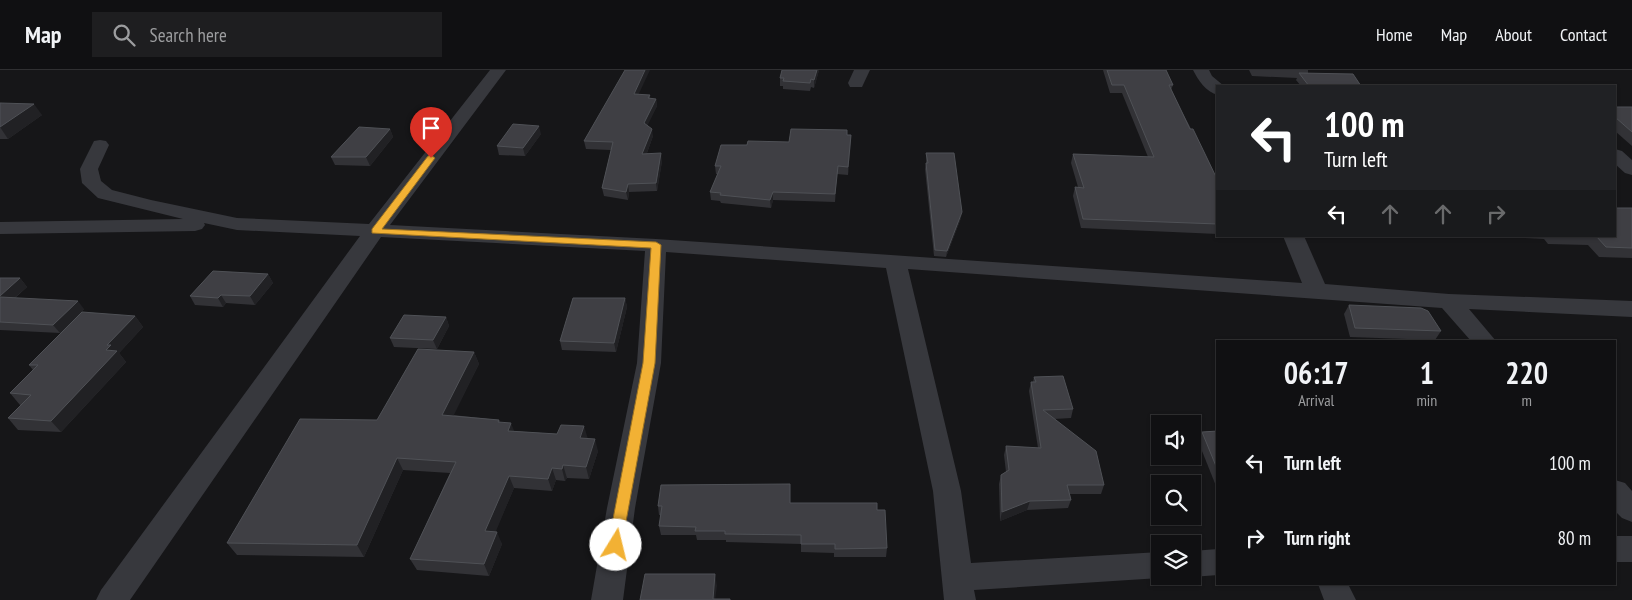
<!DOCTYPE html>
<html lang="en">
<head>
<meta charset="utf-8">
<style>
  :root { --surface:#101012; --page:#1e1e20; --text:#f1f3f6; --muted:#9c9d9f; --line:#303032 }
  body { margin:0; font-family:"PT Sans Narrow",sans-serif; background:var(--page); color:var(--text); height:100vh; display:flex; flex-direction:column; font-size:19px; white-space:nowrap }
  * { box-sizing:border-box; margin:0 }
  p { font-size:16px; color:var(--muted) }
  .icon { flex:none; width:28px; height:28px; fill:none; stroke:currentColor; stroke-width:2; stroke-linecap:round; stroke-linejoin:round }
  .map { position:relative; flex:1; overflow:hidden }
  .side { position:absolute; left:1216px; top:270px; width:400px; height:245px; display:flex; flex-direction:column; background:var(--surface); border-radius:0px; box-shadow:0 1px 4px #0004,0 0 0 1px var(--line) }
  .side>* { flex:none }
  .guide { position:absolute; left:1216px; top:15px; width:400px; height:152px; border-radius:0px; box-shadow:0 1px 4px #0004,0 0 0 1px var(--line); background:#202124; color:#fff; overflow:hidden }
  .fabs { position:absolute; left:1151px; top:345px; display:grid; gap:10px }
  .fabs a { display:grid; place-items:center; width:50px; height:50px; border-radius:0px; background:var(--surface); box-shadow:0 1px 4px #0004,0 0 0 1px var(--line); font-size:25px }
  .pin { position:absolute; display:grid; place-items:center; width:42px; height:42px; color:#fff; margin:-51px -21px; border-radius:50% 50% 50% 0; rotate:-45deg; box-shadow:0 0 5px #0007 }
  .pin .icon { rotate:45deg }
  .me { position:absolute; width:55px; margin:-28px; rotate:9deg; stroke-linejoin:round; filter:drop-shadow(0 0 4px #0008) }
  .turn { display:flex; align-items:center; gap:18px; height:105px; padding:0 25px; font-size:22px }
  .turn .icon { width:65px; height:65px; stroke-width:2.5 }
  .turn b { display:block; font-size:35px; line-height:42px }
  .lanes { display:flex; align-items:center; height:48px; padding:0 25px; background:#0003; justify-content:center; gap:25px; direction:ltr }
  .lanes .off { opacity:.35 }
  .eta { display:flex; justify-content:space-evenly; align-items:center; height:85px; text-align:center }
  .eta b { font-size:30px; font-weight:700; line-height:35px }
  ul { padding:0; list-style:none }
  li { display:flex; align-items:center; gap:15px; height:75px; padding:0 25px }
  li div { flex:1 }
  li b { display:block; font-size:19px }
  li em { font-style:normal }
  header { display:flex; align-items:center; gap:30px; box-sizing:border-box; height:70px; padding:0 25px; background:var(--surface); border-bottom:1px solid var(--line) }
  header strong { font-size:24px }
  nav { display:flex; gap:28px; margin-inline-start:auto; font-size:18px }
  .search { width:350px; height:45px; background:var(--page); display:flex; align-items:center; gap:12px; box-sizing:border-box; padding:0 18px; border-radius:0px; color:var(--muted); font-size:19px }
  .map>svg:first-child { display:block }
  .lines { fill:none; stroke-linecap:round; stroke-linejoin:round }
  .street { fill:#37383d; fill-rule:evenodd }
  .wall { fill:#323236 }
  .shaded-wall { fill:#212124 }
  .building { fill:#3f3f44; stroke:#4f5156 }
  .route { fill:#f2b134; stroke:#9d7322 }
</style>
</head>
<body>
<header>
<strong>Map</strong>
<div class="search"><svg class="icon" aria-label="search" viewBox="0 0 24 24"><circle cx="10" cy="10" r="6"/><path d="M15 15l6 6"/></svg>Search here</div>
<nav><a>Home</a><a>Map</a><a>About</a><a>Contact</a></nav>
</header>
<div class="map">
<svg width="1632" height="530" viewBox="0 0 1632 530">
  <rect width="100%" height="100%" fill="#161618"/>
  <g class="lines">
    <g class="street">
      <polygon points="490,0 506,0 390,155 656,169 1302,213 1283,166 1304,166 1325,214 1449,224 1632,231 1632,247 1469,239 1496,271 1471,271 1442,238 908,199 961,421 971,493 1160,482 1160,506 1165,506 1160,508 974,520 976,530 944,530 933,421 886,198 666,182 661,293 635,438 623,530 591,530 607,438 637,293 645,181 381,167 130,530 96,530 101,520 360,166 237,160 204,153 205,155 202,159 195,161 0,164 0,152 183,149 98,128 82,113 80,99 94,71 100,70 106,71 109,75 98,99 101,111 112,120 151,130 237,148 369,154"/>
      <polygon points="854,0 870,0 862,17 850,17 848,13"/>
      <path d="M1193,0H1209L1212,6L1224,16H1218V25C1206,22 1198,10 1193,0Z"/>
      <polygon points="1615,79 1622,81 1632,90 1632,105 1625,103 1615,94"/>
      <polygon points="1615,410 1625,413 1632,421 1632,452 1622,448 1615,441"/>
      <rect x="1615" y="466" width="17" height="26"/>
      <polygon points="1218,479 1218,505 1192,507 1189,506 1192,506 1192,481"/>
      <polygon points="1318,514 1348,514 1356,530 1324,530"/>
    </g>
  </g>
  <g class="wall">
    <polygon points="819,0 814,18 811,17 810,21 783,19 783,16 780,16 780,8"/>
    <polygon points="1103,0 1166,0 1173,15 1171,20 1218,111 1218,164 1081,158 1073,126 1075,117 1078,117 1071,93 1073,84 1148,87 1122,23 1110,23"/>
    <polygon points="1249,0 1308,0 1308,3 1361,16 1301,16 1296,10 1297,8 1252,6"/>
    <polygon points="639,25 650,25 650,28 656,29 657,36 647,55 653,66 647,83 662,91 657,121 629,122 628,130 604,126 602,118 611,80 586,79 584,71"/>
    <polygon points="0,33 42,45 8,69 0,69"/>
    <polygon points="1615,37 1632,37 1632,76 1615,61"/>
    <polygon points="390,59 393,67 370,96 335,95 331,87"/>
    <polygon points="541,64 525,86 499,85 497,76"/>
    <polygon points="847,65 851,65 848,105 837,104 835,132 773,130 771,138 721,133 720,131 711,130 710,122 718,104 716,104 715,96 747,75 789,72"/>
    <polygon points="926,83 961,148 946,187 934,186 925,99 926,93"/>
    <polygon points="1632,138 1632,188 1599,187 1588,175 1548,174 1544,169 1525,168 1524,166 1615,166"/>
    <polygon points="268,204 273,213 255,235 226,233 223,237 195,235 190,226"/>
    <polygon points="0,208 20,208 27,217 15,228 84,239 60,263 0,260"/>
    <polygon points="625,228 627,237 616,282 562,280 560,271"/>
    <polygon points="1349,235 1441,261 1435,270 1350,267 1344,244"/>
    <polygon points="135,246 143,257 119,283 126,292 61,362 18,360 8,348 21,335 20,335 10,323 33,300 29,295"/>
    <polygon points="446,247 449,256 437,279 394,277 390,268"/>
    <polygon points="474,282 479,294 453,345 499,350 500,352 514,361 557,364 588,368 598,381 589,409 567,408 565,411 556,410 552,421 514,418 495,462 502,474 489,506 417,500 410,489 450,403 403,400 364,487 237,485 227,473 377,350"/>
    <polygon points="1034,307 1073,339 1071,348 1054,349 1104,415 1101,424 1070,424 1071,430 1068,438 1027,440 1000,451 999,414 1001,405 1006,402 1004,385 1006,376 1038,378 1029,321 1031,312 1033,312"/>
    <polygon points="1218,361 1218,421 1198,371 1202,362"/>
    <polygon points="790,423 790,433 877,440 887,478 886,487 834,487 834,483 801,482 801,474 726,472 726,470 697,470 696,465 661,465 659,456 661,445 659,445 658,436"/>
  </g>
  <g class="shaded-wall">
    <polygon points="645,0 650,0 635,32 634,24"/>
    <polygon points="817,0 819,0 814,18 814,10"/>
    <polygon points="656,29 657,36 645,61 644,53"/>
    <polygon points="34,34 42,45 8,69 0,57"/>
    <polygon points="539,56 541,64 525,86 523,78"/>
    <polygon points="390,59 393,67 370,96 366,87"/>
    <polygon points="652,59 653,66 644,91 642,84"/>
    <polygon points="851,65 851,73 848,105 848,97"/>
    <polygon points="661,83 662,91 657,121 656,113"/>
    <polygon points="628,114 629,122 628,130 626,122"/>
    <polygon points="773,122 773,130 771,138 770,130"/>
    <polygon points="962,142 961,148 946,187 947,181"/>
    <polygon points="268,204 273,213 255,235 250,226"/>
    <polygon points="20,208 27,217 6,235 0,226"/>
    <polygon points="221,225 226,233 223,237 218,228"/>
    <polygon points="625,228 627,237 616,282 614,273"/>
    <polygon points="78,231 84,239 60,263 53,255"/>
    <polygon points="135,246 143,257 119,283 126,292 61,362 51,351 106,280 107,275"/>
    <polygon points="446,247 449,256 437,279 433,270"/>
    <polygon points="474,282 479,294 448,357 442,345"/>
    <polygon points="511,353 516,366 508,361"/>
    <polygon points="584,356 588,369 580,368"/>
    <polygon points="595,369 598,381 589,409 586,397"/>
    <polygon points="397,388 403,400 364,487 357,475"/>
    <polygon points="563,395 567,408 565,411 562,399"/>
    <polygon points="552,398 556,410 552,421 548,409"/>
    <polygon points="509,406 514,418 491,473 485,461"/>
    <polygon points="1030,431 1027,440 1000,451 1002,442"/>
    <polygon points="497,462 502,474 489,506 484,494"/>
    <polygon points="715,504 717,516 715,530 713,530"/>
  </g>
  <g class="building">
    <polygon points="625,0 645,0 634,24 650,25 648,28 656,29 644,53 652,59 642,84 661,83 656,113 628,114 626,122 602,118 613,72 584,71"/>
    <polygon points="782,0 817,0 814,10 811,9 810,13 783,11 784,8 780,8"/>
    <polygon points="1107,0 1166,0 1173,15 1169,15 1190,59 1193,59 1218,111 1218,154 1083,149 1075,117 1084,118 1073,84 1154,87 1124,15 1112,15"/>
    <polygon points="1299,3 1353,4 1361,16 1309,16"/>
    <polygon points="0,33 34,34 0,57"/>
    <polygon points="1615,37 1632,37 1632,62 1615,47"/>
    <polygon points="513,54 539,56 523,78 497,76"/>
    <polygon points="359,57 390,59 366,87 331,87"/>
    <polygon points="791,59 847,60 847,65 851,65 848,97 838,96 835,124 773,122 770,130 720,125 721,123 710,122 721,96 715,96 721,75 747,75 748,71 789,72"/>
    <polygon points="926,83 954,83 962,142 947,181 935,180 926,93 928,93"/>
    <polygon points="1615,138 1632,138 1632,178 1606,177 1596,166 1615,166"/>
    <polygon points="213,201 268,204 250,226 221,225 218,228 190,226"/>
    <polygon points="0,208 20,208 0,226"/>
    <polygon points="0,227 78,231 53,255 0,252"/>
    <polygon points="573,228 625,228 614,273 560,271"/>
    <polygon points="1349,235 1421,238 1428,241 1441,261 1355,258"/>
    <polygon points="82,242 135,246 107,275 111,275 106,280 117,281 51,351 8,348 31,325 10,323 38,295 29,295"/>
    <polygon points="404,245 446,247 433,270 390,268"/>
    <polygon points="418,279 474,282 442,345 499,350 498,352 511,353 508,361 557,364 561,355 584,356 580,368 595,369 586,397 563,395 562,399 552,398 548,409 509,406 485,461 497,462 484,494 410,489 456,392 397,388 357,475 227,473 300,349 377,350"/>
    <polygon points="1063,306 1073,339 1043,340 1096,381 1104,415 1067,415 1071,430 1030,431 1002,442 1001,405 1009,400 1006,376 1041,378 1031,312 1036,312 1034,307"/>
    <polygon points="1218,361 1218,401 1202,362"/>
    <polygon points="790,414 790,433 877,433 877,440 885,440 887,478 835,479 835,474 801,474 801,465 725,464 725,461 695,461 696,457 659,456 662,436 658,436 661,415"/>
    <polygon points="645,504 715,504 713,529 730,529 730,530 640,530"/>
  </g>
  <polygon class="route" points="431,85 435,88 382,159 656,172 661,175 655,293 621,479 616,481 610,479 608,475 643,293 651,178 372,163 372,159 428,86"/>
</svg>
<div class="fabs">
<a><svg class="icon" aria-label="sound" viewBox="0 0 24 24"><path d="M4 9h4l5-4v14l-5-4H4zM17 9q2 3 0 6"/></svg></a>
<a><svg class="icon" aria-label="search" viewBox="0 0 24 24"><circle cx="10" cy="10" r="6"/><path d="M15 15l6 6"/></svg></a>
<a><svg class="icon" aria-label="layers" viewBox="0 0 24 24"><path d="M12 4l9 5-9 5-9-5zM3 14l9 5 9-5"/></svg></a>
</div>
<div class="pin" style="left:431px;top:88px;background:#d93025"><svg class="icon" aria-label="arrive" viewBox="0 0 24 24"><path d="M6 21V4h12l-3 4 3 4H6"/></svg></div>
<svg class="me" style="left:616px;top:475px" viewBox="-20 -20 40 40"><circle r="19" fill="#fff"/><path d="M0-13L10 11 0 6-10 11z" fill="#f2b134"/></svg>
<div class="guide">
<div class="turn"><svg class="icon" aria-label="left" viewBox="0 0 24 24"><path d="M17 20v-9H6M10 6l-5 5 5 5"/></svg><div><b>100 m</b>Turn left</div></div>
<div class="lanes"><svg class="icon" aria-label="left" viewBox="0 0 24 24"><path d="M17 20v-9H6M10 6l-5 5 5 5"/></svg><svg class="icon off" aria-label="ahead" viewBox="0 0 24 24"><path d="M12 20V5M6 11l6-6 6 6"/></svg><svg class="icon off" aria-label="ahead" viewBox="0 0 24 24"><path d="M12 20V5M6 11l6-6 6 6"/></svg><svg class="icon off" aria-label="right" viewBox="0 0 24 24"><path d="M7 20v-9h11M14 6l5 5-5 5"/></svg></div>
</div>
<section class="side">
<div class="eta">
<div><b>06:17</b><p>Arrival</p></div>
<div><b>1</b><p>min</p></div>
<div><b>220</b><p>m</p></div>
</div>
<ul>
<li><svg class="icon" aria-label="left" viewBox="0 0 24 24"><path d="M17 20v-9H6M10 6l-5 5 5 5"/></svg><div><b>Turn left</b></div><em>100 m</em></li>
<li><svg class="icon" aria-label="right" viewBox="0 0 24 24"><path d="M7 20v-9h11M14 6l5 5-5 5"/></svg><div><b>Turn right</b></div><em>80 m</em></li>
</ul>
</section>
</div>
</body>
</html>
